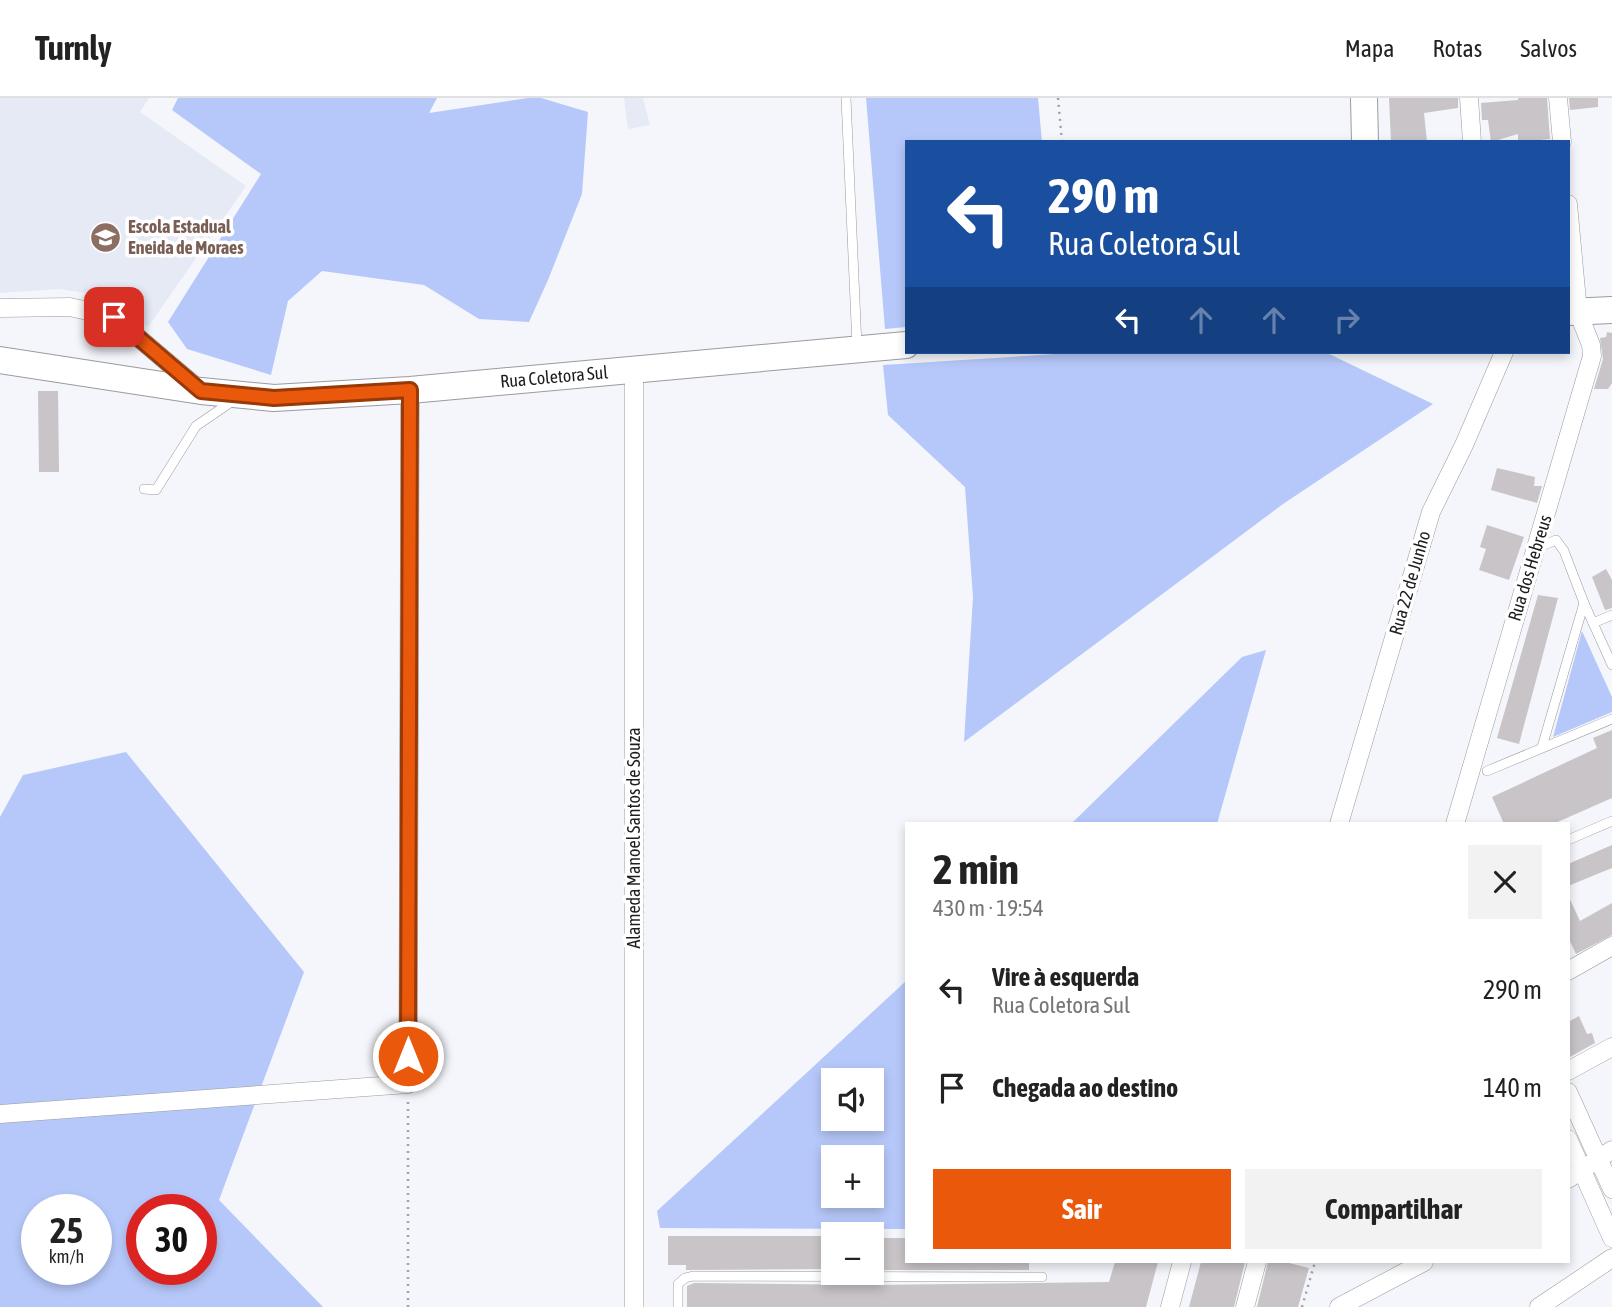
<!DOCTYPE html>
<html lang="pt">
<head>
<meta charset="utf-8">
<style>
  :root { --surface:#fff; --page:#f2f2f2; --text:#222; --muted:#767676; --line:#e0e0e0; --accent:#ea580c }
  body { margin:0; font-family:"Asap Condensed",sans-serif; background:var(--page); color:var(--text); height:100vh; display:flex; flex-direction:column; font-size:26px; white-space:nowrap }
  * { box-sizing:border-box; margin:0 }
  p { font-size:23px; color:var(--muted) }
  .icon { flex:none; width:38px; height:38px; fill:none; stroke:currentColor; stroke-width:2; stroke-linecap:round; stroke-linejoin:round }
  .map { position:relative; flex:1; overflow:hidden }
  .drawer { position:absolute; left:905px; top:724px; width:665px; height:441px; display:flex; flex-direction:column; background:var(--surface); border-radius:0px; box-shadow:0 4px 10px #0003 }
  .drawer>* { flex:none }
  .guide { position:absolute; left:905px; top:42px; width:665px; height:214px; border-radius:0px; box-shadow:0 4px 10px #0003; background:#1a4fa0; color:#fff; overflow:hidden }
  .buttons { position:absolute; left:821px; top:970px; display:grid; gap:14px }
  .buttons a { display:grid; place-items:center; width:63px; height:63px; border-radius:0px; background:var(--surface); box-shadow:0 4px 10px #0003; font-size:35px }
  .speed { position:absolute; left:21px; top:1096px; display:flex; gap:14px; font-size:35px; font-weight:700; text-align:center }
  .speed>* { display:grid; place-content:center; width:91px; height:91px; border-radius:50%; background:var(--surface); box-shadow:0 4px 10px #0003; line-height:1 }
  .speed small { font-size:18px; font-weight:400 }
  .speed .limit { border:10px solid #d22; background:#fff; color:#111 }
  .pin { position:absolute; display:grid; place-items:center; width:60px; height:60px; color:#fff; margin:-30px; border-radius:14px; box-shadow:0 4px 10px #0006 }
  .me { position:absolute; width:77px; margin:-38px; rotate:0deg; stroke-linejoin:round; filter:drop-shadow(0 0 5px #0008) }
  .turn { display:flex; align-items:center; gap:24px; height:147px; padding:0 28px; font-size:32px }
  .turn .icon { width:91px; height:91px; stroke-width:2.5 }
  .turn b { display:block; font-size:49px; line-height:60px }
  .lanes { display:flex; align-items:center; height:66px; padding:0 28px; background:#0003; justify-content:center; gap:35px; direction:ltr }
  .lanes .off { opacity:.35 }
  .round { display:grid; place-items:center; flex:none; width:74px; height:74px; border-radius:0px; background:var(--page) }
  .summary { display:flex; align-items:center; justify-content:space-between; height:119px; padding:0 28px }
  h1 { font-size:42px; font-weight:700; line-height:52px }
  .primary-button { display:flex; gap:14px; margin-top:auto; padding:14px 28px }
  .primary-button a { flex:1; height:80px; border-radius:0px; background:var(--accent); color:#fff; font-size:28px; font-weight:700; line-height:80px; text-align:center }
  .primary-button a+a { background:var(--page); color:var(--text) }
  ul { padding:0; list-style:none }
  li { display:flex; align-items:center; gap:21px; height:98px; padding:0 28px }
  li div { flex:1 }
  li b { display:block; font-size:26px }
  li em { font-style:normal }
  header { display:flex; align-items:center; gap:42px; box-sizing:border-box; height:98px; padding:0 35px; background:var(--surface); border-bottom:2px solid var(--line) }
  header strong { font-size:33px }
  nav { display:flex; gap:38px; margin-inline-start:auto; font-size:24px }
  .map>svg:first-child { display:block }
  .built { fill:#e6eaf5 }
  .green { fill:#b6c8fa; fill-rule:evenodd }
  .building { fill:#c8c4c7 }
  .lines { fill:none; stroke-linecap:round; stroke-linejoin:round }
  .lane-casing { stroke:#999b9e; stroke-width:10 }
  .street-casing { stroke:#999b9e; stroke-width:19 }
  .secondary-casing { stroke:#999b9e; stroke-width:28 }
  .path { stroke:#a1a2a5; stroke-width:2.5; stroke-dasharray:2 5; stroke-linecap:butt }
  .lane { stroke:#fff; stroke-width:9 }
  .street { stroke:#fff; stroke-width:18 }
  .secondary { stroke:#fff; stroke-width:26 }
  .route-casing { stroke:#983908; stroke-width:18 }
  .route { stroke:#ea580c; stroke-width:12 }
  .labels { text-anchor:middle; stroke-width:7; stroke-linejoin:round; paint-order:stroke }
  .education-label { font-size:18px; font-weight:bold; fill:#785e54; stroke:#fff; text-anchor:start }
  .street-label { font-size:18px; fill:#1c1d1e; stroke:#fff }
</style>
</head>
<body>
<header>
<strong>Turnly</strong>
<nav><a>Mapa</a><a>Rotas</a><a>Salvos</a></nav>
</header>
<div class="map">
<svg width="1612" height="1209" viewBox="0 0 1612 1209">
  <rect width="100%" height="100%" fill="#f5f6fb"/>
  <g class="built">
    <polygon points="0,0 149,0 140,14 246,88 148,229 105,198 59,191 0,195"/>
    <polygon points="624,0 643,0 650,27 628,31"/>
  </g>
  <g class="green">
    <polygon points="178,0 437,0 429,15 528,0 541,0 588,14 582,96 548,182 529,224 479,221 424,187 322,173 288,203 271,277 187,251 168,224 261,76 172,12"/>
    <polygon points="866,0 1038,0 1042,44 906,44 906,229 885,231"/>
    <polygon points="1087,254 1325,254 1433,306 1283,406 964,644 973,499 965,389 888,317 883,267"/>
    <polygon points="1582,533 1612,599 1612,614 1553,639"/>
    <polygon points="1266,552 1217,726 1071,726 1242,559"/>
    <path d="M126,654L304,874L219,1102L323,1209H0V719L23,677ZM37,1111H96V1171H37ZM142,1111H201V1171H142Z"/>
    <path d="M906,883V1131L660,1130L657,1113ZM833,982H872V1020H833ZM833,1059H872V1097H833Z"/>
  </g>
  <g class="building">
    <polygon points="1389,0 1458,0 1458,10 1424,15 1427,44 1391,44"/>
    <polygon points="1518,0 1547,0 1550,41 1518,44 1518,36 1491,44 1488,22 1482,22 1481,5 1518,2"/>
    <polygon points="1569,0 1598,0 1598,9 1570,12"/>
    <polygon points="1607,234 1612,235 1612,285 1608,291 1594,291 1603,261 1600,240 1606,239"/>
    <polygon points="38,293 58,293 59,374 39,374"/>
    <polygon points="1497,370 1535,379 1534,388 1542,388 1537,405 1491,392"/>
    <polygon points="1487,427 1524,439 1509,482 1479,472 1486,451 1480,449"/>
    <polygon points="1606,471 1612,482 1612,510 1605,512 1592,479"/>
    <polygon points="1538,497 1558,500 1519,646 1497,640"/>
    <polygon points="1612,632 1612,700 1553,726 1504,726 1492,699 1597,650 1593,640"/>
    <polygon points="1612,747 1612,770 1568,788 1568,766"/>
    <polygon points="1568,797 1580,823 1612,805 1612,837 1576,856 1568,839"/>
    <polygon points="1579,918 1587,936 1592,935 1595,945 1568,960 1568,924"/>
    <polygon points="668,1138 833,1138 833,1171 686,1172 686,1167 668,1167"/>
    <polygon points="872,1140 906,1140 906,1164 1029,1164 1029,1172 881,1172 881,1161 872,1161"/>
    <polygon points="1115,1164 1158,1164 1146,1209 687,1209 687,1188 694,1185 872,1187 1109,1184"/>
    <polygon points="1201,1164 1245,1164 1234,1209 1189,1209"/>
    <polygon points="1268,1164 1285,1164 1309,1170 1298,1209 1257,1209"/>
  </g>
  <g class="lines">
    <defs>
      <g id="lane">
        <polyline points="846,0 857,248"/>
        <polyline points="144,391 156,392 196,328 234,302"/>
        <polyline points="1537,450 1556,442 1564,453 1584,505 1612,567"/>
        <polyline points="1593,525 1612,517"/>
        <polyline points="1542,649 1584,505"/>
        <polyline points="1487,673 1612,621"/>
        <polyline points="1568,742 1612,723"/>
        <polyline points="678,1209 678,1186 685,1180 693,1178 1042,1179"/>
      </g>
      <g id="street">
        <polyline points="1469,0 1472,44"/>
        <polyline points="1558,0 1562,44"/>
        <polyline points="0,210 70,209 114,219 200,292"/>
        <polyline points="634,272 634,1209"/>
        <polyline points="1339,726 1431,414 1464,347 1504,254"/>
        <polyline points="1455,726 1592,258 1591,247 1578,214 1568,106"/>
        <polyline points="1568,873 1612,848"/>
        <polyline points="1568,973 1612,949"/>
        <polyline points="1568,994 1612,1091"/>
        <polyline points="0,1016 408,986 410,292"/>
        <polyline points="1568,1041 1612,1140"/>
        <polyline points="1568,1081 1612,1052"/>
        <polyline points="1170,1209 1182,1164"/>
        <polyline points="1245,1209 1257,1164"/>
        <polyline points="1339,1209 1424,1164"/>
        <polyline points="1539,1209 1612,1160"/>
      </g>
      <g id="secondary">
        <polyline points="1364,0 1365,44"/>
        <polyline points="1568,214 1612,212"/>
        <polyline points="0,262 201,293 274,300 410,292 906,247"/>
      </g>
    </defs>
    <use href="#lane" class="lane-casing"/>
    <use href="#street" class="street-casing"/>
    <use href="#secondary" class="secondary-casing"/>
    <g class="path">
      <polyline points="1058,0 1062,44"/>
      <polyline points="408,1209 408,1003"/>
      <polyline points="1302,1209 1315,1164"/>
    </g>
    <use href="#lane" class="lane"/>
    <use href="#street" class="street"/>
    <use href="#secondary" class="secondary"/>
  </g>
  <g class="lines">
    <defs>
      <polyline id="route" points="114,219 201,293 274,300 410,292 408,958"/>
    </defs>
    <use href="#route" class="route-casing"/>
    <use href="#route" class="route"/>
  </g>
  <defs>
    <symbol id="school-disc" viewBox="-11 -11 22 22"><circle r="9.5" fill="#8d6e63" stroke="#fff"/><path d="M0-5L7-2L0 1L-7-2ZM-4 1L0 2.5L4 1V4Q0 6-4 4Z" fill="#fff"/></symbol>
  </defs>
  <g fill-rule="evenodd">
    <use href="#school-disc" x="88" y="122" width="35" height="35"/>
  </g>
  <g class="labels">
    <g class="education-label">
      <text x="128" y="135">Escola Estadual<tspan x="128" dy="21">Eneida de Moraes</tspan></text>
    </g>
    <g class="street-label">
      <text transform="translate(554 279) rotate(-5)" y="6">Rua Coletora Sul</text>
      <text transform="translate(1530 470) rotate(-73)" y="6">Rua dos Hebreus</text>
      <text transform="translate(1410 485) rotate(-74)" y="6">Rua 22 de Junho</text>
      <text transform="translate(634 740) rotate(-90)" y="6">Alameda Manoel Santos de Souza</text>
    </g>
  </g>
</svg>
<div class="buttons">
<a><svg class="icon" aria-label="sound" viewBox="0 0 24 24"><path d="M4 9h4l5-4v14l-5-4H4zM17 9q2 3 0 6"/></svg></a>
<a>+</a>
<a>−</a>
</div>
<div class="speed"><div>25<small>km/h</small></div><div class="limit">30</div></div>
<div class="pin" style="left:114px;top:219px;background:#d93025"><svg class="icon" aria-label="arrive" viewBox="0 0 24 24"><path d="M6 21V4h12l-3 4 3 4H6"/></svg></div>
<svg class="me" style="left:408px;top:958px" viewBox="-20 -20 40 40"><circle r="17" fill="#ea580c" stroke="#fff" stroke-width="3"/><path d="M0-11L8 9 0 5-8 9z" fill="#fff"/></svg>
<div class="guide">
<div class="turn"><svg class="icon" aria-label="left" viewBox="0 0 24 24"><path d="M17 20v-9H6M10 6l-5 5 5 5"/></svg><div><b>290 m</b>Rua Coletora Sul</div></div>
<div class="lanes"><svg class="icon" aria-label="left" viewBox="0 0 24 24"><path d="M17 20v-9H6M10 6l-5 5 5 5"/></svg><svg class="icon off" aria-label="ahead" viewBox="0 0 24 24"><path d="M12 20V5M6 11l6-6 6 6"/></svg><svg class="icon off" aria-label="ahead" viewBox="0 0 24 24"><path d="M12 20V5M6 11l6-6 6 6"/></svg><svg class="icon off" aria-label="right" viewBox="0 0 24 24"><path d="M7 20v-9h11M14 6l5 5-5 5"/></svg></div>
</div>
<section class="drawer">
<div class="summary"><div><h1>2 min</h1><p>430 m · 19:54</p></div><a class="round"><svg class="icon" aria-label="close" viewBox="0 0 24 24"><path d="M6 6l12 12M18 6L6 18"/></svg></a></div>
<ul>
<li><svg class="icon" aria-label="left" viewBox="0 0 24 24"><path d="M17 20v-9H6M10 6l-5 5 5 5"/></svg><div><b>Vire à esquerda</b><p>Rua Coletora Sul</p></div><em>290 m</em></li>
<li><svg class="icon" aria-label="arrive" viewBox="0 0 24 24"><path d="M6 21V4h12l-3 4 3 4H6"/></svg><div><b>Chegada ao destino</b></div><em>140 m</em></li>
</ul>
<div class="primary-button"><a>Sair</a><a>Compartilhar</a></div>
</section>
</div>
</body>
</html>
